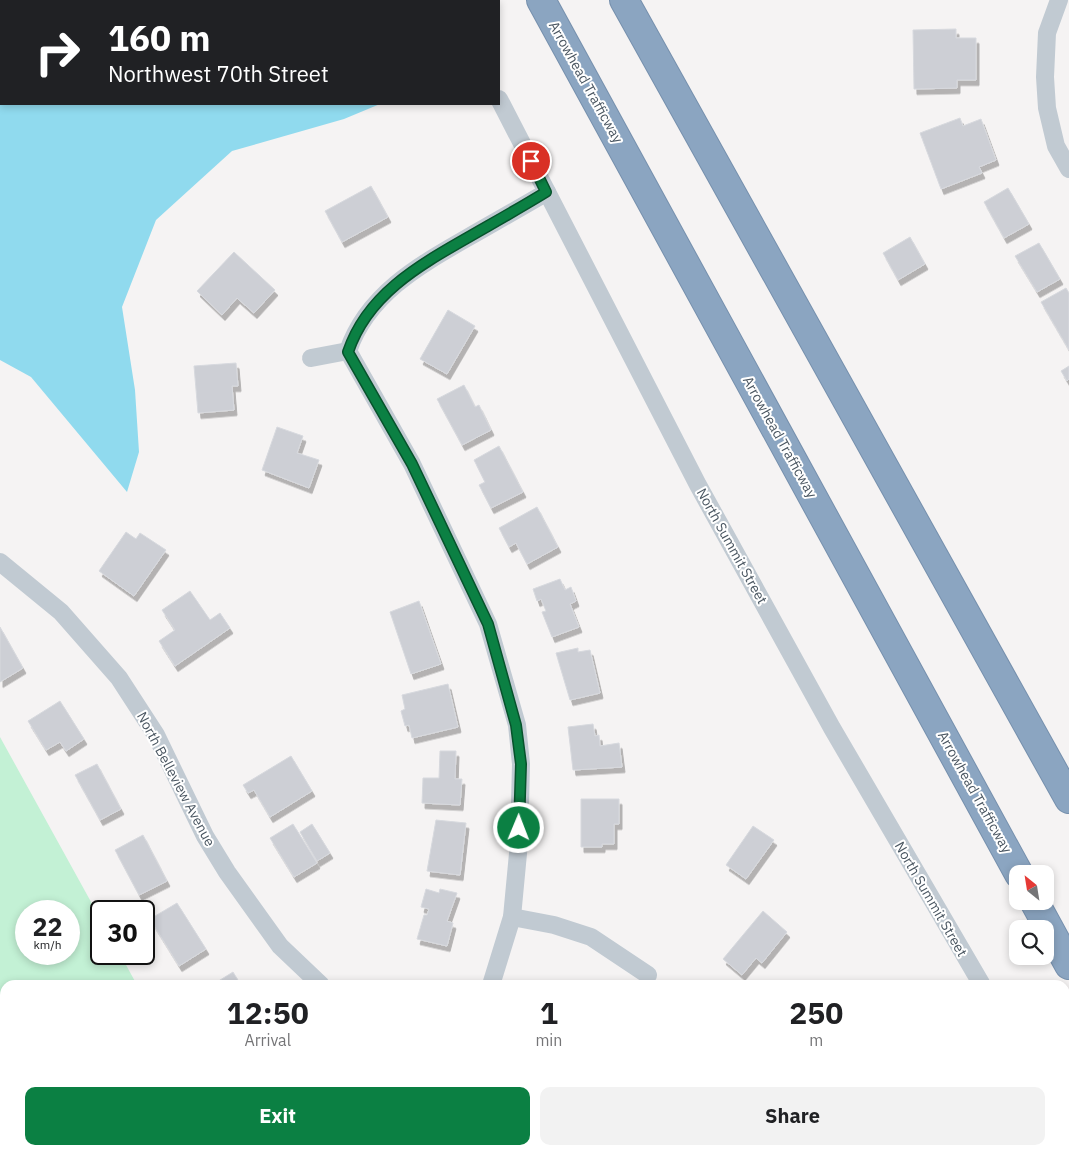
<!DOCTYPE html>
<html lang="en">
<head>
<meta charset="utf-8">
<style>
  :root { --surface:#fff; --page:#f2f2f2; --text:#202124; --muted:#757577; --accent:#0b8043 }
  body { margin:0; font-family:"IBM Plex Sans",sans-serif; background:var(--page); color:var(--text); height:100vh; display:flex; flex-direction:column; font-size:19px; white-space:nowrap }
  * { box-sizing:border-box; margin:0 }
  p { font-size:16px; color:var(--muted) }
  .icon { flex:none; width:28px; height:28px; fill:none; stroke:currentColor; stroke-width:2; stroke-linecap:round; stroke-linejoin:round }
  .map { position:relative; flex:1; overflow:hidden }
  .panel { position:absolute; left:0px; top:980px; width:1070px; height:175px; display:flex; flex-direction:column; background:var(--surface); border-radius:15px 15px 0 0; box-shadow:0 2px 8px #0003 }
  .panel>* { flex:none }
  .banner { position:absolute; left:0px; top:0px; width:500px; height:105px; box-shadow:0 2px 8px #0003; background:#202124; color:#fff; overflow:hidden }
  .needle { width:32px; rotate:330deg }
  .fabs { position:absolute; left:1009px; top:865px; display:grid; gap:10px }
  .fabs a { display:grid; place-items:center; width:45px; height:45px; border-radius:10px; background:var(--surface); box-shadow:0 2px 8px #0003; font-size:25px }
  .speed { position:absolute; left:15px; top:900px; display:flex; gap:10px; font-size:25px; font-weight:700; text-align:center }
  .speed>* { display:grid; place-content:center; width:65px; height:65px; border-radius:50%; background:var(--surface); box-shadow:0 2px 8px #0003; line-height:1 }
  .speed small { font-size:12px; font-weight:400 }
  .speed .limit { border:2px solid #111; border-radius:8px; background:#fff; color:#111 }
  .pin { position:absolute; display:grid; place-items:center; width:42px; height:42px; color:#fff; margin:-21px; border:2px solid #fff; border-radius:50%; box-shadow:0 1px 5px #0007 }
  .me { position:absolute; width:55px; margin:-28px; rotate:1deg; stroke-linejoin:round; filter:drop-shadow(0 0 4px #0008) }
  .turn { display:flex; align-items:center; gap:18px; height:105px; padding:0 25px; font-size:22px }
  .turn .icon { width:65px; height:65px; stroke-width:2.5 }
  .turn b { display:block; font-size:35px; line-height:42px }
  .eta { display:flex; justify-content:space-evenly; align-items:center; height:85px; text-align:center }
  .eta b { font-size:30px; font-weight:700; line-height:35px }
  .button { display:flex; gap:10px; margin-top:auto; padding:10px 25px }
  .button a { flex:1; height:58px; border-radius:10px; background:var(--accent); color:#fff; font-size:20px; font-weight:700; line-height:58px; text-align:center }
  .button a+a { background:var(--page); color:var(--text) }
  .map>svg:first-child { display:block }
  .green { fill:#c3f1d5; fill-rule:evenodd }
  .water { fill:#90daee }
  .building { fill:#cdcfd5; stroke:#d7d9de; filter:url(#shadow) }
  .lines { fill:none; stroke-linecap:round; stroke-linejoin:round }
  .highway-casing { stroke:#7690ad; stroke-width:30 }
  .street { stroke:#c1cad2; stroke-width:18 }
  .highway { stroke:#8ba5c1; stroke-width:28 }
  .route-casing { stroke:#07532c; stroke-width:12 }
  .route { stroke:#0b8043; stroke-width:9 }
  .labels { text-anchor:middle; stroke-width:4; stroke-linejoin:round; paint-order:stroke }
  .street-label { font-size:14px; fill:#4a5661; stroke:#fff }
</style>
</head>
<body>
<div class="map">
<svg width="1069" height="1155" viewBox="0 0 1069 1155">
  <defs>
    <filter id="shadow"><feDropShadow dx="3" dy="5.5" stdDeviation="0" flood-color="#0004"/></filter>
  </defs>
  <rect width="100%" height="100%" fill="#f5f3f3"/>
  <path class="green" d="M0,737L101,920V954H120L137,985H5V1066L0,1065ZM26,911H69V954H26Z"/>
  <polygon class="water" points="0,59 1,104 380,104 344,119 232,151 156,220 122,307 135,390 139,452 127,492 31,377 0,360"/>
  <g class="building">
    <polygon points="956,29 956,38 976,38 976,80 957,80 957,88 914,89 913,30"/>
    <polygon points="960,118 963,126 981,119 996,160 979,167 982,173 941,189 920,133"/>
    <polygon points="371,186 388,217 342,242 325,211"/>
    <polygon points="1008,188 1029,224 1004,238 984,202"/>
    <polygon points="910,237 925,264 898,280 883,253"/>
    <polygon points="1039,243 1060,279 1037,292 1015,256"/>
    <polygon points="234,252 275,290 254,313 237,298 222,315 197,291"/>
    <polygon points="1066,288 1069,293 1069,350 1041,302"/>
    <polygon points="448,310 475,326 447,374 420,359"/>
    <polygon points="236,363 238,386 232,386 234,410 198,413 194,366"/>
    <polygon points="1069,366 1069,379 1067,381 1061,371"/>
    <polygon points="464,385 475,407 479,405 491,430 462,445 437,399"/>
    <polygon points="277,427 303,436 297,453 319,460 309,488 262,470"/>
    <polygon points="499,446 523,492 491,508 479,485 485,482 474,460"/>
    <polygon points="537,507 558,547 527,564 516,543 509,547 499,528"/>
    <polygon points="126,532 136,539 140,533 166,550 134,596 99,571"/>
    <polygon points="560,579 565,590 571,587 576,601 570,604 579,627 552,637 542,612 546,611 541,599 537,601 533,589"/>
    <polygon points="190,591 210,620 220,613 230,628 175,666 159,641 175,630 162,610"/>
    <polygon points="419,601 441,664 411,674 390,612"/>
    <polygon points="0,627 23,668 0,682"/>
    <polygon points="578,648 578,652 590,650 600,693 570,700 556,653"/>
    <polygon points="448,684 458,727 412,738 409,725 405,726 401,711 405,709 402,695"/>
    <polygon points="60,701 84,739 66,751 60,742 46,750 28,721"/>
    <polygon points="593,724 595,736 599,735 600,746 619,743 622,767 573,770 568,727"/>
    <polygon points="440,751 456,751 455,779 462,779 460,805 422,803 423,778 439,778"/>
    <polygon points="291,756 312,791 270,817 254,790 248,793 243,785"/>
    <polygon points="97,764 121,809 100,820 75,775"/>
    <polygon points="581,799 619,799 619,824 614,824 614,844 602,844 602,847 581,847"/>
    <polygon points="436,820 466,823 460,875 427,871"/>
    <polygon points="293,824 317,863 294,877 270,838"/>
    <polygon points="312,824 330,853 317,861 300,832"/>
    <polygon points="753,826 774,840 746,879 726,865"/>
    <polygon points="143,835 167,881 139,895 115,850"/>
    <polygon points="426,889 439,893 440,889 457,893 447,921 453,923 447,946 417,939 424,915 427,915 429,909 421,907"/>
    <polygon points="177,903 206,949 179,966 150,919"/>
    <polygon points="763,911 787,932 762,963 756,958 742,975 723,959"/>
    <polygon points="233,972 241,985 212,985"/>
    <polygon points="5,1108 5,1127 0,1125"/>
    <polygon points="458,1150 469,1150 473,1155 452,1155"/>
    <polygon points="733,1150 798,1150 801,1155 736,1155"/>
  </g>
  <g class="lines">
    <defs>
      <g id="highway">
        <polyline points="541,0 1019,874"/>
        <polyline points="624,0 1069,799"/>
        <polyline points="1034,901 1069,965"/>
      </g>
    </defs>
    <use href="#highway" class="highway-casing"/>
    <g class="street">
      <polyline points="440,0 442,1"/>
      <polyline points="1059,0 1047,33 1045,77 1047,108 1056,146 1069,169"/>
      <polyline points="499,99 698,485 832,728 982,985"/>
      <polyline points="311,358 348,351"/>
      <polyline points="0,562 61,612 119,678 156,735 205,836 227,872 280,946 321,985"/>
      <polyline points="512,917 554,925 591,937 648,975"/>
      <path d="M491,985L512,917L519,843L521,764L517,725L488,624L412,464L348,351C367,295 418,266 467,238C493,223 520,208 547,192"/>
      <polyline points="1065,1134 1069,1142"/>
      <polyline points="357,1155 365,1150"/>
      <polyline points="901,1155 910,1150"/>
    </g>
    <use href="#highway" class="highway"/>
  </g>
  <g class="lines">
    <defs>
      <path id="route" d="M519,828L521,764L516,725L488,624L412,464L348,352C367,295 418,266 467,238C493,223 520,208 546,192L531,161"/>
    </defs>
    <use href="#route" class="route-casing"/>
    <use href="#route" class="route"/>
  </g>
  <g class="labels">
    <g class="street-label">
      <text transform="translate(586 82) rotate(61)" y="5">Arrowhead Trafficway</text>
      <text transform="translate(780 437) rotate(61)" y="5">Arrowhead Trafficway</text>
      <text transform="translate(732 546) rotate(61)" y="5">North Summit Street</text>
      <text transform="translate(176 779) rotate(62)" y="5">North Belleview Avenue</text>
      <text transform="translate(975 792) rotate(61)" y="5">Arrowhead Trafficway</text>
      <text transform="translate(931 899) rotate(60)" y="5">North Summit Street</text>
    </g>
  </g>
</svg>
<div class="fabs">
<a><svg class="needle" viewBox="-14 -14 28 28"><path d="M0-13l5 13h-10z" fill="#e53935"/><path d="M0 13l5-13h-10z" fill="#757577"/></svg></a>
<a><svg class="icon" aria-label="search" viewBox="0 0 24 24"><circle cx="10" cy="10" r="6"/><path d="M15 15l6 6"/></svg></a>
</div>
<div class="speed"><div>22<small>km/h</small></div><div class="limit">30</div></div>
<div class="pin" style="left:531px;top:161px;background:#d93025"><svg class="icon" aria-label="arrive" viewBox="0 0 24 24"><path d="M6 21V4h12l-3 4 3 4H6"/></svg></div>
<svg class="me" style="left:519px;top:828px" viewBox="-20 -20 40 40"><circle r="17" fill="#0b8043" stroke="#fff" stroke-width="3"/><path d="M0-11L8 9 0 5-8 9z" fill="#fff"/></svg>
<div class="banner">
<div class="turn"><svg class="icon" aria-label="right" viewBox="0 0 24 24"><path d="M7 20v-9h11M14 6l5 5-5 5"/></svg><div><b>160 m</b>Northwest 70th Street</div></div>
</div>
<section class="panel">
<div class="eta">
<div><b>12:50</b><p>Arrival</p></div>
<div><b>1</b><p>min</p></div>
<div><b>250</b><p>m</p></div>
</div>
<div class="button"><a>Exit</a><a>Share</a></div>
</section>
</div>
</body>
</html>
